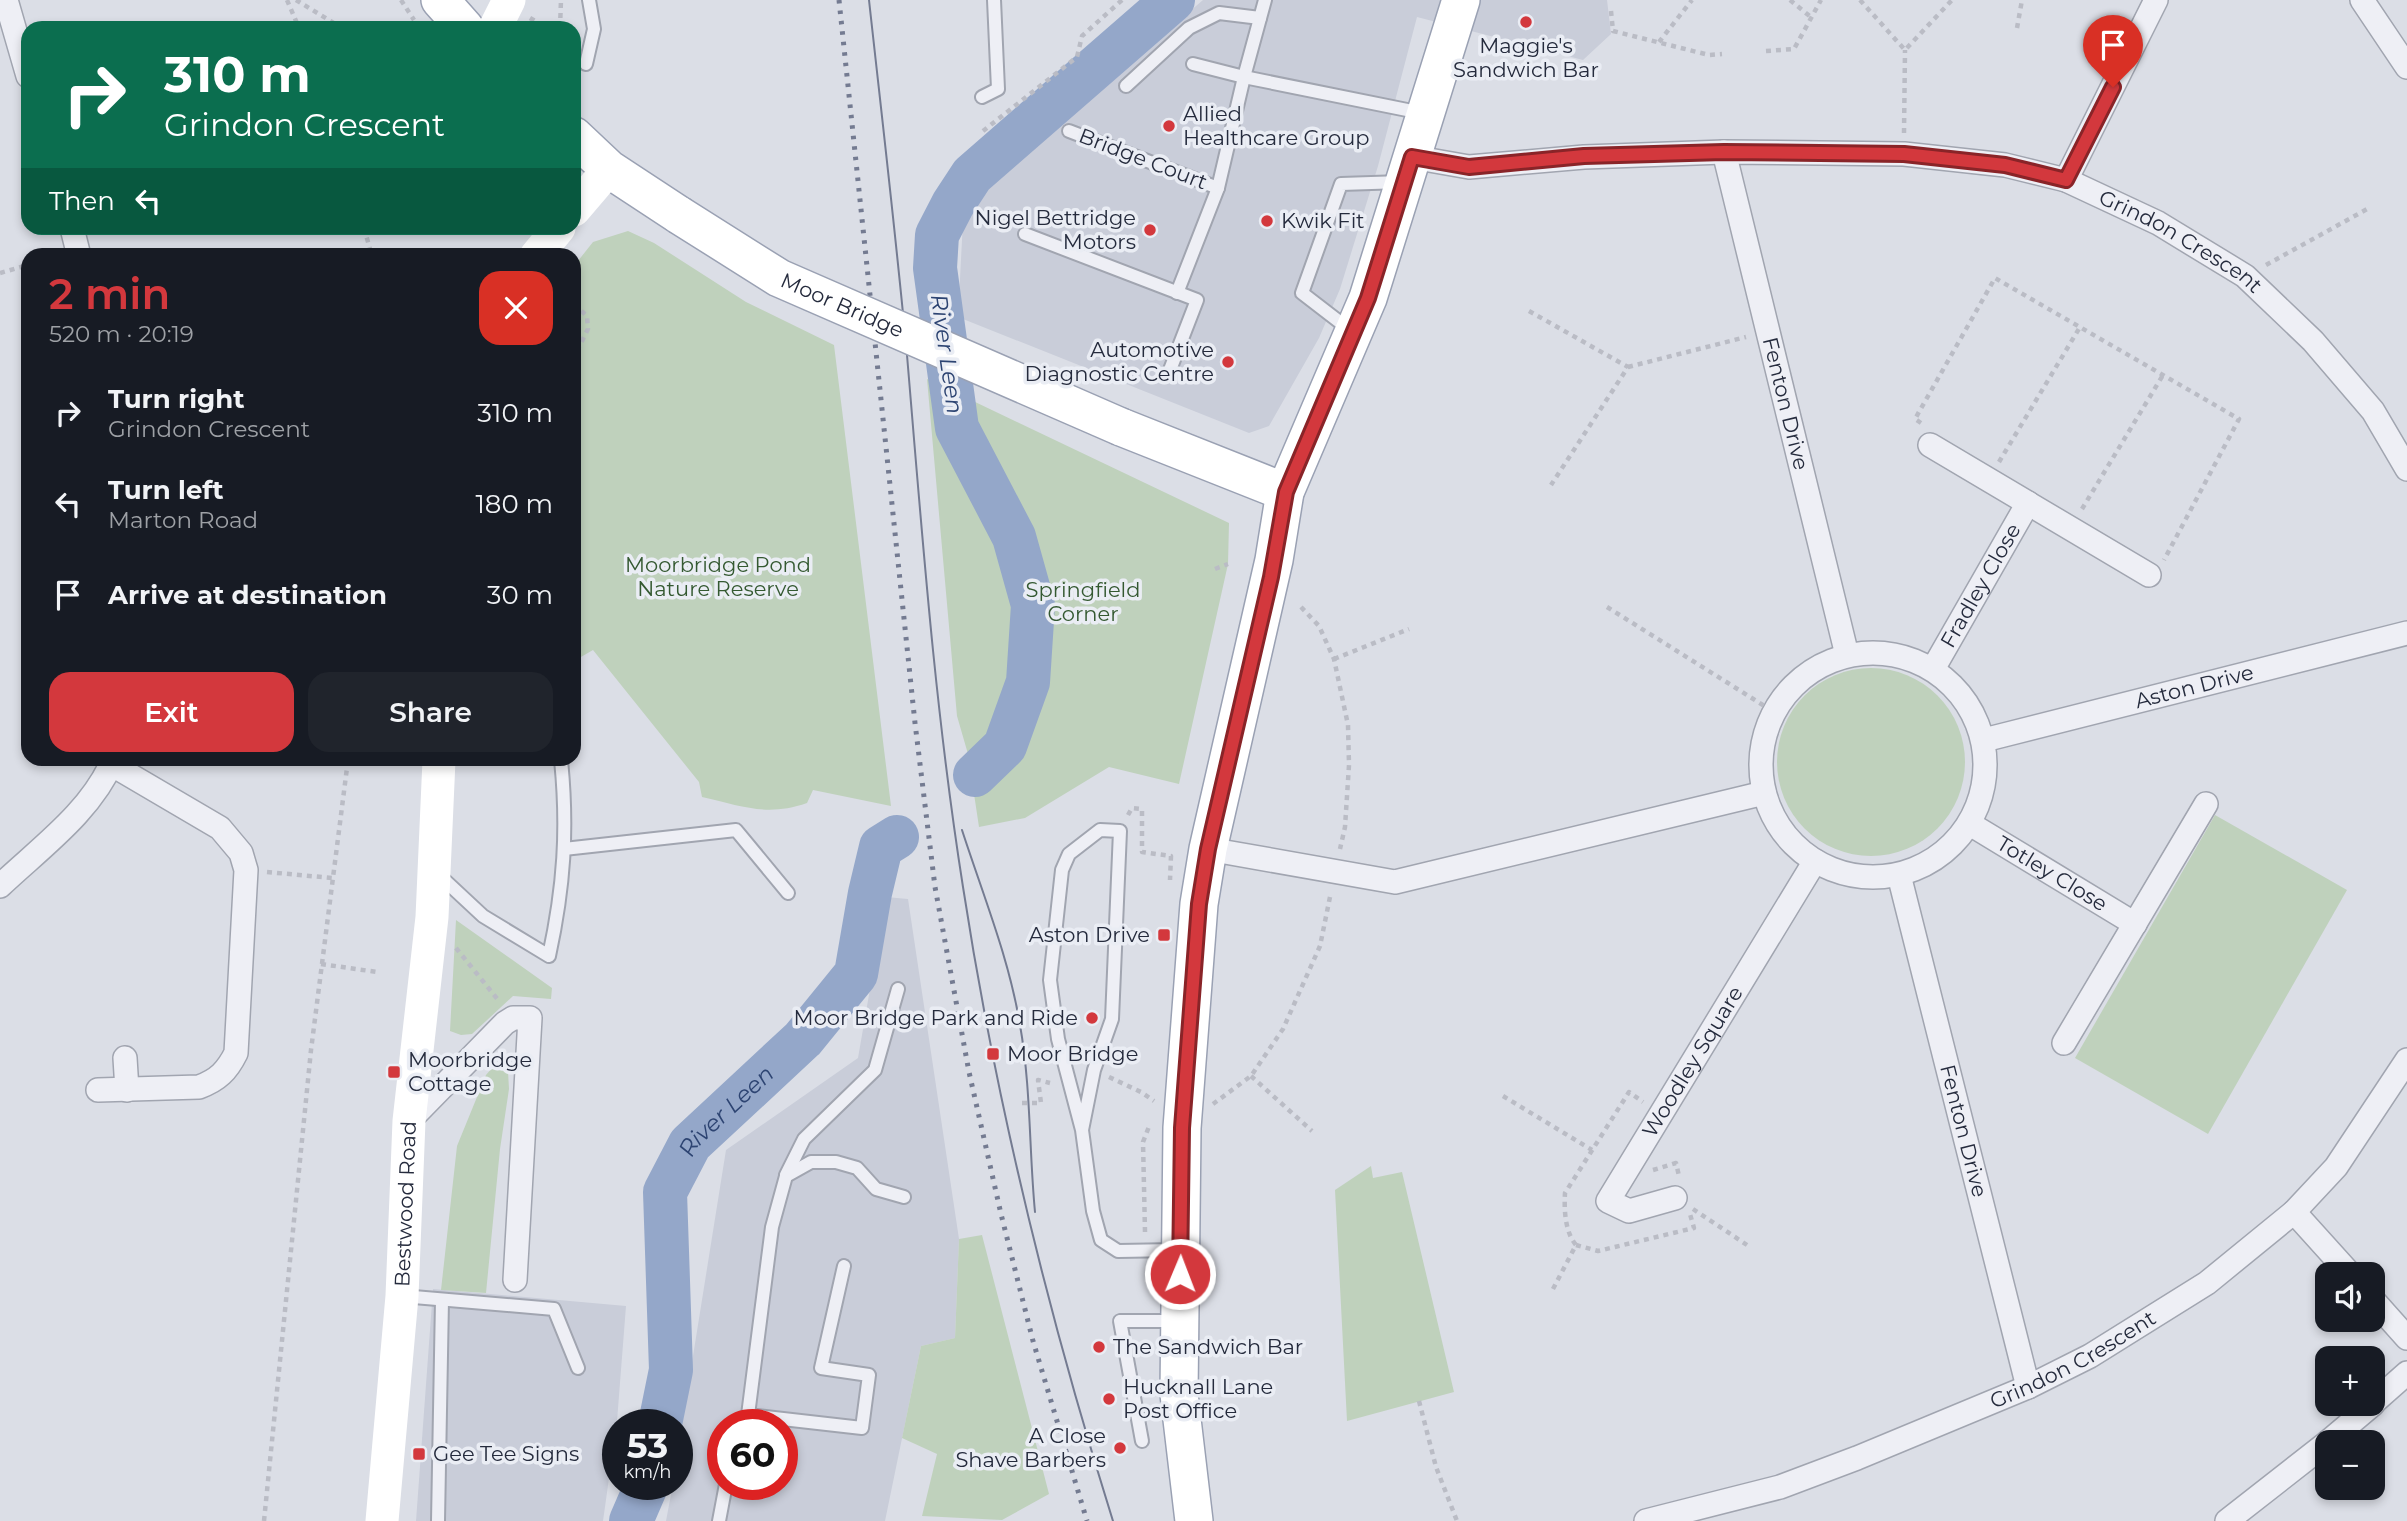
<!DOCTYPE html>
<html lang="en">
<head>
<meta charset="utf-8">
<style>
  :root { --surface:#171b24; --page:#20242c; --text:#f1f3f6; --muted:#9ea1a6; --accent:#d3383d }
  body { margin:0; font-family:Montserrat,sans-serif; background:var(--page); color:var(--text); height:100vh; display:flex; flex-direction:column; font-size:26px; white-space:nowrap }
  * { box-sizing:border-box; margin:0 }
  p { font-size:23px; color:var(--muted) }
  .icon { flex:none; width:38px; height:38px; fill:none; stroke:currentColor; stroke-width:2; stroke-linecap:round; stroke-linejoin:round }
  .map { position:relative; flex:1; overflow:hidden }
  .details { position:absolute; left:21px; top:248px; width:560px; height:518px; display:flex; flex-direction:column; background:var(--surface); border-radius:21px; box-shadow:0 4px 10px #0003 }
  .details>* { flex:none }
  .hud { position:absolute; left:21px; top:21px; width:560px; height:214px; border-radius:21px; box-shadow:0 4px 10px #0003; background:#0b6e4f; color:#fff; overflow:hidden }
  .buttons { position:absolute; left:2315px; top:1262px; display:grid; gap:14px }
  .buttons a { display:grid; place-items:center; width:70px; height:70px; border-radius:14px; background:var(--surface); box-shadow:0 4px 10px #0003; font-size:35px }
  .speed { position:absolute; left:602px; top:1409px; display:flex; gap:14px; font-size:35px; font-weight:700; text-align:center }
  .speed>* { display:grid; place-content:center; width:91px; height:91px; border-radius:50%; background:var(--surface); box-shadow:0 4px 10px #0003; line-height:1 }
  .speed small { font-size:18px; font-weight:400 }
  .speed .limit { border:10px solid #d22; background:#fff; color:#111 }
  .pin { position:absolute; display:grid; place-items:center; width:60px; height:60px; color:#fff; margin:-72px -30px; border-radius:50% 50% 50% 0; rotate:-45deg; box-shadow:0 0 7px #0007 }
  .pin .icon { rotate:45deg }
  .me { position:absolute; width:77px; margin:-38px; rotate:1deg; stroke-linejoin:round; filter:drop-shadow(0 0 5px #0008) }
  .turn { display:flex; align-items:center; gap:24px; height:147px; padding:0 28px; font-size:32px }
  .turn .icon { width:91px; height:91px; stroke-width:2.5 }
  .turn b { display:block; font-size:49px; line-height:60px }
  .then { display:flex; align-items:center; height:66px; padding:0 28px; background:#0003; gap:14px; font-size:26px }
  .round { display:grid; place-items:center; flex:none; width:74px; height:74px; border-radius:21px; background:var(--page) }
  .summary { display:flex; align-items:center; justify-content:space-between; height:119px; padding:0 28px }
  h1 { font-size:42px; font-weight:600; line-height:52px; color:var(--accent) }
  .cta { display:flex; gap:14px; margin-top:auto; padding:14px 28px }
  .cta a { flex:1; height:80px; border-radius:21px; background:var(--accent); color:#fff; font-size:28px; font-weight:600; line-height:80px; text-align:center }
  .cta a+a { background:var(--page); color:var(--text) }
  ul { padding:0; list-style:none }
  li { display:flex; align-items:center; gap:21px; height:91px; padding:0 28px }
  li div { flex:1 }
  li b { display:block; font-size:26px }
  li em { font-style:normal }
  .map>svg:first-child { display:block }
  .built { fill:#c9cdd9; fill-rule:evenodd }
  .green { fill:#bfd1bc }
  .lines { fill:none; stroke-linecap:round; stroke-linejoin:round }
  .river { stroke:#94a7c9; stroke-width:44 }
  .lane-casing { stroke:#a1a5b0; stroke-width:16 }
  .street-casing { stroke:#a1a5b0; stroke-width:26 }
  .primary-casing { stroke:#9aa1b3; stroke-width:40 }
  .path { stroke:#babcc5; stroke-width:4.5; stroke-dasharray:5 5; stroke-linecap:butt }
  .lane { stroke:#eeeff5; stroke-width:12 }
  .street { stroke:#eeeff5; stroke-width:23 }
  .secondary { stroke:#fff; stroke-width:33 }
  .primary { stroke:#fff; stroke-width:37 }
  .tram { stroke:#747b91; stroke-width:2 }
  .rail { stroke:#747b91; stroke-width:5; stroke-dasharray:3.5 7; stroke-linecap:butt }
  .primary-bridge-casing { stroke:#9aa1b3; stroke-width:40; stroke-linecap:butt }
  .primary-bridge { stroke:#fff; stroke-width:37 }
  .route-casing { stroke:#892428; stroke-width:18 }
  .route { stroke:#d3383d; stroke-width:12 }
  .poi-dot { fill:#d3383d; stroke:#eaedf4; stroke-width:2.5 }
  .labels { text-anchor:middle; stroke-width:7; stroke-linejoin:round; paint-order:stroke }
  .poi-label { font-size:21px; fill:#252b3d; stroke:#eaedf4; text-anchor:start }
  .street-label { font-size:21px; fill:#252b3d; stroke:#eaedf4 }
  .park-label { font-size:21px; fill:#345931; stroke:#eaedf4 }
  .water-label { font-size:23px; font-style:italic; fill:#2d4472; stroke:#eaedf4 }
</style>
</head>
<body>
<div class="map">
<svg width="2407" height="1521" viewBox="0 0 2407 1521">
  <rect width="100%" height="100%" fill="#dbdee6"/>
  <g class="built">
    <polygon points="1203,0 1607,0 1611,34 1583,60 1417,17 1378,166 1340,289 1319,338 1269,426 1249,433 958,317 963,221 983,189"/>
    <path d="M886,897L908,899L959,1239L955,1338L921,1346L885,1521H666L673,1484H677V1456L726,1150L858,1058ZM723,1424H782V1484H723Z"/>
    <polygon points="433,1289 626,1306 617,1421 603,1521 416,1521"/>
  </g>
  <g class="green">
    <path d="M628,231L654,243L746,302L834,345L891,806L813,790L807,803C767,817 742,806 702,797L699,782L593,650L574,661V266L593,242Z"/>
    <polygon points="927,379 1229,523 1228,564 1179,784 1109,767 1025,818 979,827 968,754 957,716"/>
    <circle cx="1871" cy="762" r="94"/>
    <polygon points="2215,815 2347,890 2208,1134 2075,1058"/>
    <polygon points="456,920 552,988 551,999 513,996 472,1034 461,1035 450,1031"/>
    <polygon points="492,1068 508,1072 509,1089 500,1149 486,1293 441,1290 457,1146 486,1075"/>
    <polygon points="1371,1166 1373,1178 1402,1172 1454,1392 1347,1421 1335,1190"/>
    <polygon points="982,1235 1049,1494 1002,1520 922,1516 937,1454 902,1438 921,1346 955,1338 959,1239"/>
  </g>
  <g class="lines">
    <g class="river">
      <polyline points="975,775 1005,746 1028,682 1033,605 1014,537 957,428 935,268 937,235 953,204 972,175 1173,0"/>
      <path id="s1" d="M660,1424L671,1370L665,1192L690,1144L803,1039L856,974L870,893L881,847L897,837"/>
      <polyline points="631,1521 647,1484"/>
    </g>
    <defs>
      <g id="lane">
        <polyline points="586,64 594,29 589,0"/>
        <polyline points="1193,64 1244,77 1422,113"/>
        <polyline points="1126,86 1189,28 1219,13 1260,18"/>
        <polyline points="982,97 998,89 994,0"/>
        <polyline points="1069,131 1218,188"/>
        <polyline points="1025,234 1197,300 1168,375"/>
        <polyline points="1177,293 1218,188 1244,77 1265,0"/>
        <polyline points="1350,330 1302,293 1341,184 1402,182"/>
        <polyline points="564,849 736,830 788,893"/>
        <path d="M439,875L483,916L549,956C564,887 568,829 561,760"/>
        <polyline points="1082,1130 1094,1070 1112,1019 1120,831 1100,830 1069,854 1062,870 1050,980 1058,1039 1082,1130 1093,1211 1101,1240 1118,1251 1176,1250"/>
        <polyline points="786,1175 804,1139 875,1070 898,989"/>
        <polyline points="402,1296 554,1309 578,1368"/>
        <polyline points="748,1415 772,1227 786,1176 811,1162 836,1162 857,1168 876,1189 904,1197"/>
        <polyline points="743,1424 748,1415 862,1428 869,1375 821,1368 844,1266"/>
        <polyline points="1142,1441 1120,1321 1175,1321"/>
        <polyline points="438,1521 442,1300"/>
        <polyline points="719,1521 726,1484"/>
      </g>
      <g id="street">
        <polyline points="6,0 28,76"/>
        <polyline points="2362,0 2407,67"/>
        <path id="s2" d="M1724,152L1847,655"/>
        <path id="s3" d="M1412,157L1469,167L1584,157L1724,152L1904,154L2005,165L2066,180L2158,223L2245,276L2313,341L2373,411L2407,469"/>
        <polyline points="2066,180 2156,0"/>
        <polyline points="72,228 79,256"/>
        <polyline points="1930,445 2149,575"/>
        <circle cx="1873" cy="765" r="112"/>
        <path id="s4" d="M1933,669L2028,503"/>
        <path id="s5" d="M1984,740L2407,633"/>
        <path id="s6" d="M1970,824L2135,924"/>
        <polyline points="1208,849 1395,882 1764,793"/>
        <path id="s7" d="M1899,875L2028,1387"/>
        <path d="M0,886C40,848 91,812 113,760"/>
        <polyline points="2064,1043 2206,804"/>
        <polyline points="125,1058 127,1090"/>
        <path d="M98,1090L199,1087C218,1080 227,1071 236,1053L246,870L241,853L220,828L111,764"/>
        <polyline points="409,1121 505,1023 513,1018 530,1018 515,1280"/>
        <path id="s8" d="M1675,1198L1629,1211L1608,1201L1815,861"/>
        <polyline points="2294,1212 2350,1274"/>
        <polyline points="2373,1300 2407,1338"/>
        <polyline points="2373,1403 2407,1373"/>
        <polyline points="2328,1442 2373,1404"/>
        <path id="s9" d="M1646,1521L1780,1487L1857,1458L2028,1387L2090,1356L2207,1283L2294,1212L2336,1167L2407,1060"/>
        <polyline points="2227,1521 2328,1442"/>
      </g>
      <g id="primary">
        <polyline points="440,0 465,28"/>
        <polyline points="574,136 609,169 679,215"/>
        <polyline points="1121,427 1285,492"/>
        <polyline points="1194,1521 1179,1394 1182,1128 1199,904 1208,849 1274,560 1285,492 1368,298 1461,0"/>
      </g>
    </defs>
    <use href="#lane" class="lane-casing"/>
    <use href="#street" class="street-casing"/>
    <use href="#primary" class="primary-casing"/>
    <g class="path">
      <polyline points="287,0 299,28"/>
      <polyline points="296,0 342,28"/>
      <polyline points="401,0 414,20"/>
      <polyline points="1790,0 1812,18"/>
      <polyline points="1860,0 1905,50 1952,0"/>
      <polyline points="1611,11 1613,31 1709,55 1722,54"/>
      <polyline points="530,18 547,28"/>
      <polyline points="560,28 561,0"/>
      <polyline points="2017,28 2022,0"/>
      <polyline points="1659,42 1692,0"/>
      <polyline points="1766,51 1794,49 1821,0"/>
      <polyline points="983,131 1077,57 1082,36 1122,0"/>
      <polyline points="1904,133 1905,50"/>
      <polyline points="364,228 372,256"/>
      <polyline points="2266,265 2369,208"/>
      <polyline points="0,273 28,265"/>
      <polyline points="574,304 587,316 588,329 574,357"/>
      <polyline points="1529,311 1628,367 1551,485"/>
      <polyline points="1628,367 1746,337"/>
      <polyline points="1921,423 1915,419 1995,278 2239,419 2164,560"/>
      <polyline points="1999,462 2080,327"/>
      <polyline points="2082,509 2163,375"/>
      <polyline points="1215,569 1228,564"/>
      <polyline points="1301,607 1319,626 1334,659 1348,725 1349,765 1345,827 1340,849"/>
      <polyline points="1607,607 1774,712"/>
      <polyline points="1334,659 1409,629"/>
      <polyline points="1128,815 1132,808 1142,809 1142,852 1171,856 1170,880"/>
      <polyline points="267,872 332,878"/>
      <polyline points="456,948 499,1001"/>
      <polyline points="321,964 377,972"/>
      <polyline points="1251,1076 1312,1131"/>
      <polyline points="1109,1077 1141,1092 1154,1101"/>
      <polyline points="1503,1096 1592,1150"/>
      <polyline points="1022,1103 1041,1103 1038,1080 1050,1083"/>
      <polyline points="1213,1104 1251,1076 1283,1029 1320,946 1331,892"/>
      <polyline points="1653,1170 1676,1163 1679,1176"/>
      <polyline points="1693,1209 1747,1245"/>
      <polyline points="1145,1232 1143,1142 1150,1124"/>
      <polyline points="1576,1245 1598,1251 1694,1228 1690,1214"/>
      <path d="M1553,1289L1576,1245C1565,1232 1564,1210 1565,1193L1629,1092L1643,1102"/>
      <polyline points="1419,1401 1436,1467 1457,1521"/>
      <polyline points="264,1521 311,1050 348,760"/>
    </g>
    <use href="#lane" class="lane"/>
    <use href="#street" class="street"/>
    <g class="secondary">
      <polyline points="495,28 509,0"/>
      <polyline points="574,210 609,169"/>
      <polyline points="536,256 559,228"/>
      <path id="s10" d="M382,1521L402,1296L409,1121L432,917L439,760"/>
    </g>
    <use href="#primary" class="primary"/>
    <g class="tram">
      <path d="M869,0C882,118 896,236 907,355C922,533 935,710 963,887C996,1102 1048,1314 1113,1521"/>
      <path d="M962,830C983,895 1009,958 1020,1025C1031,1087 1029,1150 1035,1212"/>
    </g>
    <polyline class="rail" points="839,0 915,723 935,887 969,1072 1001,1214 1033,1341 1087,1521"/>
    <defs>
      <g id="primary-bridge">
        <path id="s11" d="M679,215L779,278L1121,427"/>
      </g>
    </defs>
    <use href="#primary-bridge" class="primary-bridge-casing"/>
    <use href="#primary-bridge" class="primary-bridge"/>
  </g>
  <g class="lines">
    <defs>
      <polyline id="route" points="1180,1274 1182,1128 1199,904 1208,849 1271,577 1286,492 1368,298 1412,157 1469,167 1584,156 1724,152 1904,154 2005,165 2066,180 2113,87"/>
    </defs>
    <use href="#route" class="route-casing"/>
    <use href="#route" class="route"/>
  </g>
  <g class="poi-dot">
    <circle cx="1526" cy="22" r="7"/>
    <circle cx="1169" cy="126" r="7"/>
    <circle cx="1267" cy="221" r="7"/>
    <circle cx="1150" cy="230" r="7"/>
    <circle cx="1228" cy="362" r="7"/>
    <rect x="1157" y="928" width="14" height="14" rx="3.5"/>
    <circle cx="1092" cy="1018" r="7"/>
    <rect x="986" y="1047" width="14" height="14" rx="3.5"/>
    <rect x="387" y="1065" width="14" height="14" rx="3.5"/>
    <circle cx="1099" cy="1347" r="7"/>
    <circle cx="1109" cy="1399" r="7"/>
    <circle cx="1120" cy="1448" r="7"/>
    <rect x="412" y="1447" width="14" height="14" rx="3.5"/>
  </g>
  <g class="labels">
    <g class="poi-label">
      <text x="1526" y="53" text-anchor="middle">Maggie's<tspan x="1526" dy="24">Sandwich Bar</tspan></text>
      <text x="1183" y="121">Allied<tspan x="1183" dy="24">Healthcare Group</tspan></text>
      <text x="1136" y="225" text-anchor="end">Nigel Bettridge<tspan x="1136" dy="24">Motors</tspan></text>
      <text x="1281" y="228">Kwik Fit</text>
      <text x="1214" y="357" text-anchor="end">Automotive<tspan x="1214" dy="24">Diagnostic Centre</tspan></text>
      <text x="1150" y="942" text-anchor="end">Aston Drive</text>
      <text x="1078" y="1025" text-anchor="end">Moor Bridge Park and Ride</text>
      <text x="1007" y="1061">Moor Bridge</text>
      <text x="408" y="1067">Moorbridge<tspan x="408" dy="24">Cottage</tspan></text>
      <text x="1113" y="1354">The Sandwich Bar</text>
      <text x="1123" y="1394">Hucknall Lane<tspan x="1123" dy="24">Post Office</tspan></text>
      <text x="1106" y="1443" text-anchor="end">A Close<tspan x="1106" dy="24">Shave Barbers</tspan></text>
      <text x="433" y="1461">Gee Tee Signs</text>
    </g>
    <g class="street-label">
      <text transform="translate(1143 159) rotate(21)" y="7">Bridge Court</text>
      <text dy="7" stroke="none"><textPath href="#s3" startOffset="788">Grindon Crescent</textPath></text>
      <text dy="7" stroke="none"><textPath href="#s11" startOffset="187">Moor Bridge</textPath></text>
      <text dy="7" stroke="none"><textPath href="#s2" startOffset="259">Fenton Drive</textPath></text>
      <text dy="7" stroke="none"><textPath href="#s4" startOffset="96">Fradley Close</textPath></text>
      <text dy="7" stroke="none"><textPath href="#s5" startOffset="217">Aston Drive</textPath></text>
      <text dy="7" stroke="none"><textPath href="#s6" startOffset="96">Totley Close</textPath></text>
      <text dy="7" stroke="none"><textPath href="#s8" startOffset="234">Woodley Square</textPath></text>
      <text dy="7" stroke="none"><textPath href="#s7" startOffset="264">Fenton Drive</textPath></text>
      <text dy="7" stroke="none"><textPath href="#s10" startOffset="318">Bestwood Road</textPath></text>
      <text dy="7" stroke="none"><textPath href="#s9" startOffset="458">Grindon Crescent</textPath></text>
    </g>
    <g class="park-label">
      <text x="718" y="572">Moorbridge Pond<tspan x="718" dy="24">Nature Reserve</tspan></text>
      <text x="1083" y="597">Springfield<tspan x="1083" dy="24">Corner</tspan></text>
    </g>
    <g class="water-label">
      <text transform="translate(947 354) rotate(82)" y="8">River Leen</text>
      <text dy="8" stroke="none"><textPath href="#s1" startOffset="336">River Leen</textPath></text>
    </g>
  </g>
</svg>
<div class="buttons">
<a><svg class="icon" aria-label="sound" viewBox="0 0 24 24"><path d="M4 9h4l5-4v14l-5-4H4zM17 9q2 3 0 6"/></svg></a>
<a>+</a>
<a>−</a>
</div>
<div class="speed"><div>53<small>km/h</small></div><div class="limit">60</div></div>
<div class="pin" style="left:2113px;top:87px;background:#d93025"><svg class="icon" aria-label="arrive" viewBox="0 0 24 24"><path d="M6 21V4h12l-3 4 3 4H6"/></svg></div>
<svg class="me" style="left:1180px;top:1274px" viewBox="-20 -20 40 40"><circle r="17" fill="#d3383d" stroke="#fff" stroke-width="3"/><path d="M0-11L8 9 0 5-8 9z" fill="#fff"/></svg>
<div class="hud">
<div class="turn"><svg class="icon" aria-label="right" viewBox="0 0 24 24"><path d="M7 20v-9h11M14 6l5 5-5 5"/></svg><div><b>310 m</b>Grindon Crescent</div></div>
<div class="then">Then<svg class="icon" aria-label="left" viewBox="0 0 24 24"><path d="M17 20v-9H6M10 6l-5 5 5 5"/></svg></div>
</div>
<section class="details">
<div class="summary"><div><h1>2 min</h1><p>520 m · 20:19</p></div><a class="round" style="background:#d93025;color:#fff"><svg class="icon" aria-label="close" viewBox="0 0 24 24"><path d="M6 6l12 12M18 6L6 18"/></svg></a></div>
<ul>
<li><svg class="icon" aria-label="right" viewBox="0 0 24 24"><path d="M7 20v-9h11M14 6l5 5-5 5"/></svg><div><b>Turn right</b><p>Grindon Crescent</p></div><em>310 m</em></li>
<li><svg class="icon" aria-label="left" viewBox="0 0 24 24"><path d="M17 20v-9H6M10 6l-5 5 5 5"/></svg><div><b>Turn left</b><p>Marton Road</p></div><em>180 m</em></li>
<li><svg class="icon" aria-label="arrive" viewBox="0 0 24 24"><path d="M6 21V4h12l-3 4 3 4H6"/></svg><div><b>Arrive at destination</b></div><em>30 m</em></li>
</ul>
<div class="cta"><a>Exit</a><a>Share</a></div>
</section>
</div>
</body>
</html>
